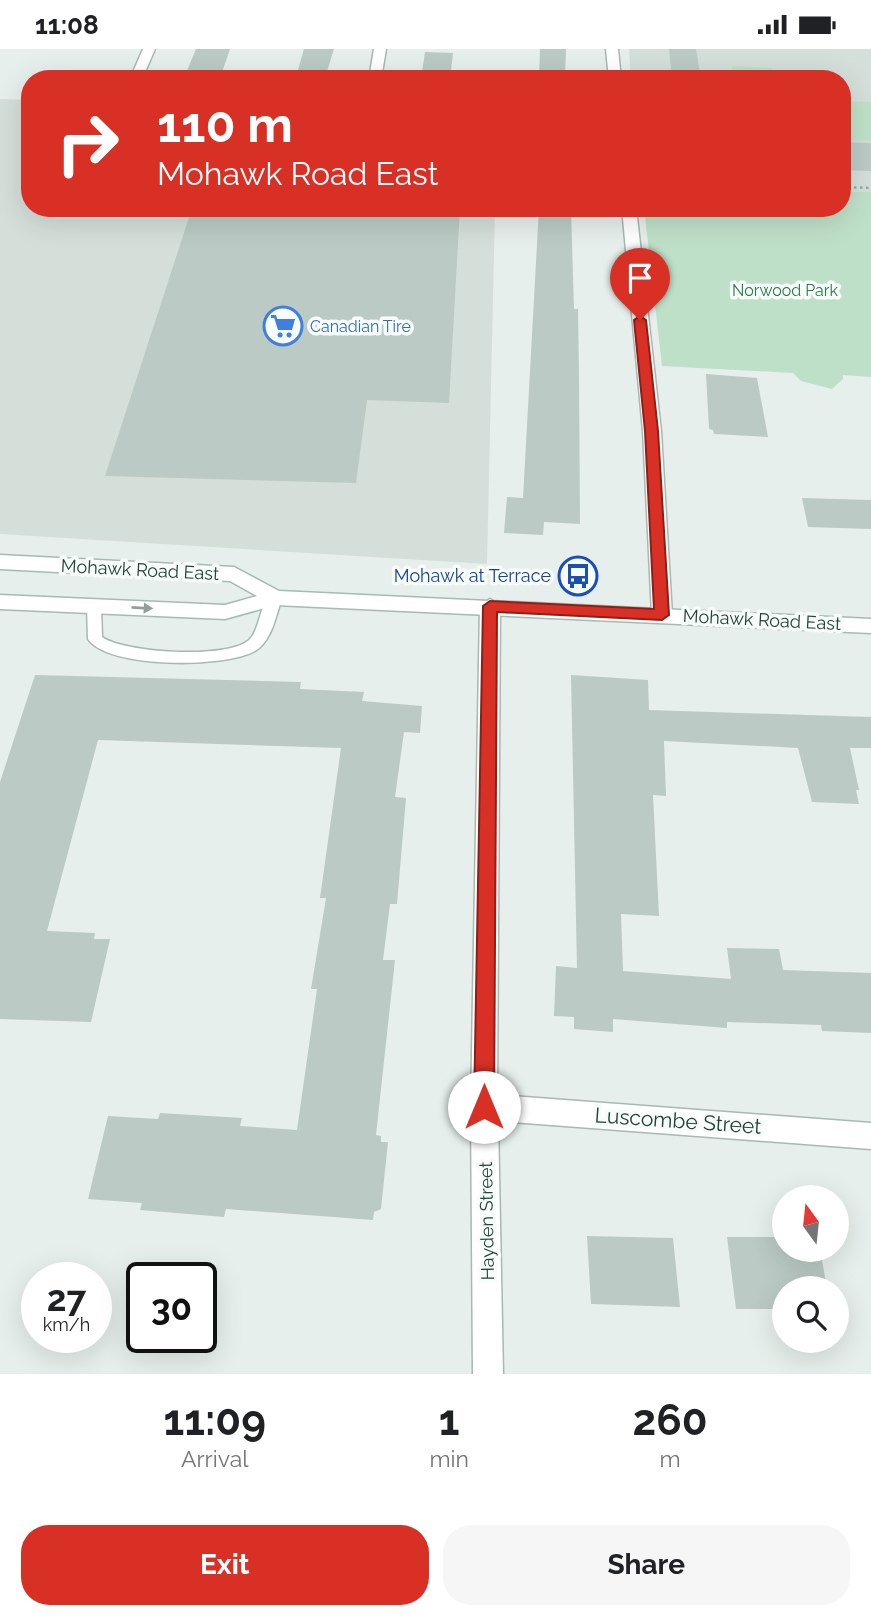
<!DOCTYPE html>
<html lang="en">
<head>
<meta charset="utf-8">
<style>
  :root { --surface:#fff; --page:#f6f6f6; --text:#202124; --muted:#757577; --accent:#d93025 }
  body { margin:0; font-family:Raleway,sans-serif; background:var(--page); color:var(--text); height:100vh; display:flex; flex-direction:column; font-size:26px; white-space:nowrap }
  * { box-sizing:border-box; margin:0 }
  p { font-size:23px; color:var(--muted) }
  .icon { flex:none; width:38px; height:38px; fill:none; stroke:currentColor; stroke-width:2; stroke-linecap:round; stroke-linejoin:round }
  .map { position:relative; height:1325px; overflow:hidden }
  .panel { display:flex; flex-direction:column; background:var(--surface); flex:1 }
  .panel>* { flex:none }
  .top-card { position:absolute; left:21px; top:21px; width:830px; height:147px; border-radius:28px; box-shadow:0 7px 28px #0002; background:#d93025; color:#fff; overflow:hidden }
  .needle { width:46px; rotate:345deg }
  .tools { position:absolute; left:772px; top:1136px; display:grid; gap:14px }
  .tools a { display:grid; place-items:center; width:77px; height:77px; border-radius:50%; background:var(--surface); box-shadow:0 7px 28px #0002; font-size:35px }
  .speed { position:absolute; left:21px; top:1213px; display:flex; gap:14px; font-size:35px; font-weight:700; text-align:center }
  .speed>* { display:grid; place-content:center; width:91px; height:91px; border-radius:50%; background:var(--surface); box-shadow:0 7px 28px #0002; line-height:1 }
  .speed small { font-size:18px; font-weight:400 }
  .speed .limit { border:4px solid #111; border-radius:10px; background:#fff; color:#111 }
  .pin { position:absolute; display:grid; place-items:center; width:60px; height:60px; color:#fff; margin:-72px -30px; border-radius:50% 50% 50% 0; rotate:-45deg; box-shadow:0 0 7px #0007 }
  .pin .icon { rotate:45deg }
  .me { position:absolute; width:77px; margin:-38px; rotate:0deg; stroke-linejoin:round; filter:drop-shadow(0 0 5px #0008) }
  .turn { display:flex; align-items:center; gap:24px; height:147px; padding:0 21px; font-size:32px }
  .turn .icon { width:91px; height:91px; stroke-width:2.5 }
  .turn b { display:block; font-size:49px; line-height:60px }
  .eta { display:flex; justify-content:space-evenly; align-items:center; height:119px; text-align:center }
  .eta b { font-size:42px; font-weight:700; line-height:49px }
  .primary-button { display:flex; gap:14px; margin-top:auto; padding:14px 21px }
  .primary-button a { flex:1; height:80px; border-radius:28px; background:var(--accent); color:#fff; font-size:28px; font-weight:700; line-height:80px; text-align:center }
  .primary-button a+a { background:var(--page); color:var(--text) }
  .status { display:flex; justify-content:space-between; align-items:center; height:49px; padding:0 35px; background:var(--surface); direction:ltr }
  .status svg { height:19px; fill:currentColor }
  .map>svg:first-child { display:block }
  .built { fill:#d4dfda }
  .green { fill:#bfe0c8 }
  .building { fill:#bbcac4 }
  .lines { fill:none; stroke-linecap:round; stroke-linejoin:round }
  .lane-casing { stroke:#a8b8b2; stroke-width:3 }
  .street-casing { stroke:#a8b8b2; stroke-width:3 }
  .secondary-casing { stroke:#a4bbb3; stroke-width:3 }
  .path { stroke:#86b3a5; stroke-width:2.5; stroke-dasharray:2.5 3.5; stroke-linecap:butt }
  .lane { fill:#fff; fill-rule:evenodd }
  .street { fill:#fff; fill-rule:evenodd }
  .secondary { fill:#fff; fill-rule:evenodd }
  .oneway { fill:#92a09c }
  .route { fill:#d93025; stroke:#8d1f18; stroke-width:2 }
  .labels { text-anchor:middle; stroke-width:7; stroke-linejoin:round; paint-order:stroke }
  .far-park-label { font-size:16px; fill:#2d7a4b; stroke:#f7fbf9 }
  .far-shop-label { font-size:16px; fill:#366cbe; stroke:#f7fbf9; text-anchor:start }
  .street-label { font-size:18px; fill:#24423a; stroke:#f7fbf9 }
  .transit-label { font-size:18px; fill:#164399; stroke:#f7fbf9; text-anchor:end }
  .near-street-label { font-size:21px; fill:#24423a; stroke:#f7fbf9 }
</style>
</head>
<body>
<div class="status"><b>11:08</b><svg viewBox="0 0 49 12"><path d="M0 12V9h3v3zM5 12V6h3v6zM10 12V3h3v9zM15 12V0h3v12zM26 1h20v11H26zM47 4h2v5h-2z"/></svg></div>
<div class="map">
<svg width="871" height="1325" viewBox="0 0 871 1325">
  <rect width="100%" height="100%" fill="#e6efeb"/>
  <g class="built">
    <polygon points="629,0 871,0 871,143 842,142 842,30 631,30"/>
    <polygon points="0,50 30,51 30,159 495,159 487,515 0,485"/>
  </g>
  <g class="green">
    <polygon points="732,17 772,19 774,30 734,30"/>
    <polygon points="842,52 871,53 871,92 842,91"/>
    <polygon points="842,142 871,143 871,328 843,326 843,330 832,340 801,332 793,324 662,317 644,159 842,159"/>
  </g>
  <g class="building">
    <polygon points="196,0 230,0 220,29 184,29"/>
    <polygon points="304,0 334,0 325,29 296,28"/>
    <polygon points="540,0 566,0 565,30 539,30"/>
    <polygon points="669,0 696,0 701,30 672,30"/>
    <polygon points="425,3 453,4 450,30 421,30"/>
    <polygon points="842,93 871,94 871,122 842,121"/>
    <polygon points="192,159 460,159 449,354 367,351 356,434 105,427"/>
    <polygon points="539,159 571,159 574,260 578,260 579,325 580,475 544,473 543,486 504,484 507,448 523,449"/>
    <polygon points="706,325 757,329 768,388 714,385 713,381 709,380"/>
    <polygon points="802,449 871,451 871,480 808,478"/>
    <polygon points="35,626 301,633 300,640 364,643 362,652 422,657 420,684 404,683 395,748 406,749 397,855 390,855 383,911 395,911 376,1086 381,1087 381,1093 388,1093 381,1160 374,1163 373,1171 226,1160 224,1168 140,1161 142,1154 88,1150 108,1067 158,1070 160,1064 242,1069 240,1077 297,1081 317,940 311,940 326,849 320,849 341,699 98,691 47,882 95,884 94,890 110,890 91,973 0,970 0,733"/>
    <polygon points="571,626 648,631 649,661 871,668 871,699 850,699 859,741 856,741 859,755 812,753 798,699 664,692 666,747 653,746 659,867 621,865 623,922 731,930 727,899 779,900 783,921 871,924 871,984 822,982 821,976 727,973 727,979 613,970 613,983 574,980 574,968 554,967 556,917 577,919"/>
    <polygon points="587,1187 673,1189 680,1258 591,1255"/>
    <polygon points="727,1188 784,1188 784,1200 820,1200 827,1239 784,1239 784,1260 736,1260"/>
  </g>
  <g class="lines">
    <defs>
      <path id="lane" d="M275,544L282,549C276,566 272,592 255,602C226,619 108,620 88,590L87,557L94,552L101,557L102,588C124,604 230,611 250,590C261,579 260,548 275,544Z"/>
      <g id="street">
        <polygon points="143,0 155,0 142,30 130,30"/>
        <polygon points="374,0 386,0 381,30 369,30"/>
        <polygon points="606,0 618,0 621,30 609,30"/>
        <polygon points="622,159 636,159 661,382 672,566 662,573 652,566 643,382"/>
        <polygon points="490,550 500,557 497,1046 871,1074 871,1100 498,1072 503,1325 473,1325 471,1058 480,557"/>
      </g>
      <polygon id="secondary" points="0,506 234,518 279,542 871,570 871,584 275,556 225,570 0,560 0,546 225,556 257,547 230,532 0,520"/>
    </defs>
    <use href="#lane" class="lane-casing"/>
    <use href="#street" class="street-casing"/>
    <use href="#secondary" class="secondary-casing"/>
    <polyline class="path" points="842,138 871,139"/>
    <use href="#lane" class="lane"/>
    <use href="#street" class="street"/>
    <use href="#secondary" class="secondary"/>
  </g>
  <defs><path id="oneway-solid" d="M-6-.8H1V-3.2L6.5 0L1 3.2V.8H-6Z" transform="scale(1.75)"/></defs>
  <use class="oneway" href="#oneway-solid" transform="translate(142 559) rotate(3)"/>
  <polygon class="route" points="640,267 646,271 658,382 669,566 662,571 497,563 494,1058 492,1065 484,1068 477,1065 474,1058 483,557 490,552 654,560 645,382 634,271"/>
  <defs>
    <symbol id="supermarket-ring" viewBox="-11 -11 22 22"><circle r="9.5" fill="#f7fbf9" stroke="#3f7fe0" stroke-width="1.5"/><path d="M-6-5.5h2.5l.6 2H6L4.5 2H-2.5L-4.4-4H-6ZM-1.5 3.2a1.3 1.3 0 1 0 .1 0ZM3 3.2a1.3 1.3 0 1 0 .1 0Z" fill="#3f7fe0"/></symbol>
    <symbol id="bus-ring" viewBox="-11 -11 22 22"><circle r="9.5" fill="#f7fbf9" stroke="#1a4fb4" stroke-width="1.5"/><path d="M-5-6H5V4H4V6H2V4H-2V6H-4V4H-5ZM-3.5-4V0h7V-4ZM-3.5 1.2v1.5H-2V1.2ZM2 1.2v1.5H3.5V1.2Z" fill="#1a4fb4"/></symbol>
  </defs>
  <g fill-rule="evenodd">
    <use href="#supermarket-ring" x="261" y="255" width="44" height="44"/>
    <use href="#bus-ring" x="556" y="505" width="44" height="44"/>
  </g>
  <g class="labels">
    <g class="far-park-label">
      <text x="785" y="247">Norwood Park</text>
    </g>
    <g class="far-shop-label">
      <text x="310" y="283">Canadian Tire</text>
    </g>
    <g class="street-label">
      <text transform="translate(140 521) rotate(3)" y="6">Mohawk Road East</text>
      <text transform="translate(762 571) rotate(3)" y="6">Mohawk Road East</text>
      <text transform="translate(487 1172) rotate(-91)" y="6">Hayden Street</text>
    </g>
    <g class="transit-label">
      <text x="551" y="533">Mohawk at Terrace</text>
    </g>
    <g class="near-street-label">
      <text transform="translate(678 1072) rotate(4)" y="7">Luscombe Street</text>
    </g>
  </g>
</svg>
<div class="tools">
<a><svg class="needle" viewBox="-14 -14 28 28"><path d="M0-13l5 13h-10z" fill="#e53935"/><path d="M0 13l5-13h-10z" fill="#757577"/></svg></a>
<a><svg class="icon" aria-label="search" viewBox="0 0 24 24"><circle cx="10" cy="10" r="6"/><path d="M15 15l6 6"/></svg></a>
</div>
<div class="speed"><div>27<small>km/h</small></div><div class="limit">30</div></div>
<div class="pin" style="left:640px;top:271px;background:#d93025"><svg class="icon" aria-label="arrive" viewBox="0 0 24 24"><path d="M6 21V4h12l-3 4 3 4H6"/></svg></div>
<svg class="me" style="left:484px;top:1058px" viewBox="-20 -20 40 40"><circle r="19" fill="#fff"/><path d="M0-13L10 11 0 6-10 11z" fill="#d93025"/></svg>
<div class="top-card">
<div class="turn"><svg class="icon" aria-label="right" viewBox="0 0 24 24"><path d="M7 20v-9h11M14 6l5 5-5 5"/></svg><div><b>110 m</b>Mohawk Road East</div></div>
</div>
</div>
<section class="panel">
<div class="eta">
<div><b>11:09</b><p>Arrival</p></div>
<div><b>1</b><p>min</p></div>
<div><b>260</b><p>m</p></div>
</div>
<div class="primary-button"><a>Exit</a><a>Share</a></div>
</section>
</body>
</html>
